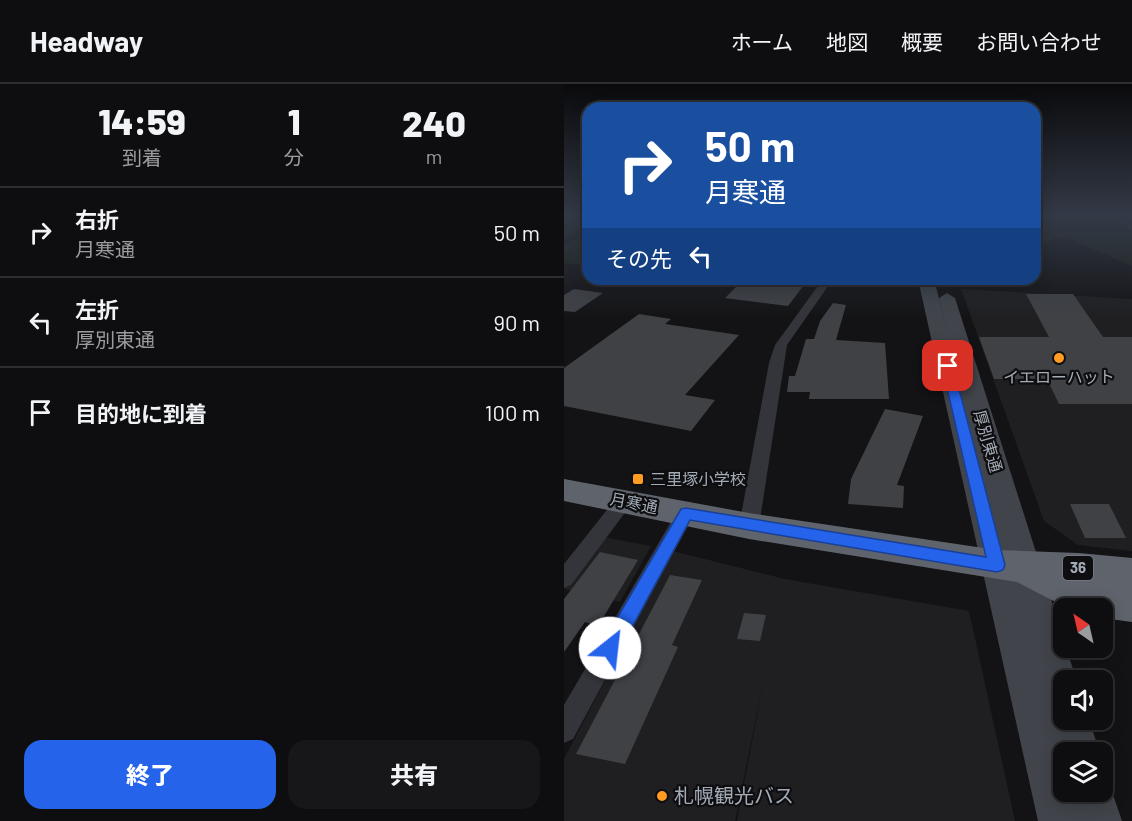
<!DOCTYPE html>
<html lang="ja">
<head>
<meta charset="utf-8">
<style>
  :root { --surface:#0e0e10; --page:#171719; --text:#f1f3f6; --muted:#9b9c9f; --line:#2e2e30; --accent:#2563eb }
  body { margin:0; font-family:Barlow,"Noto Sans JP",sans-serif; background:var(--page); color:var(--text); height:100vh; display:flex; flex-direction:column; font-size:22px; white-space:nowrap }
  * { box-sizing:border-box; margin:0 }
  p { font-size:20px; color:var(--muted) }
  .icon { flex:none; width:33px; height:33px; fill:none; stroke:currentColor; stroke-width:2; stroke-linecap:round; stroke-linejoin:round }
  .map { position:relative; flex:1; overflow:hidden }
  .drawer { display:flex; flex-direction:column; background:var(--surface); width:564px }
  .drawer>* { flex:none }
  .hud { position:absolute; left:18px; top:18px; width:459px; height:183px; border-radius:18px; box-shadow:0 3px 15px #0003,0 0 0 2px var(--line); background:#1a4fa0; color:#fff; overflow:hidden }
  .needle { width:39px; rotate:326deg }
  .tools { position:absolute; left:489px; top:514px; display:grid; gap:12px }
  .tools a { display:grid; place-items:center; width:60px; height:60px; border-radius:12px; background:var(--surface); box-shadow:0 3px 15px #0003,0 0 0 2px var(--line); font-size:30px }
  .pin { position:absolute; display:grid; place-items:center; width:51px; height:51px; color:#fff; margin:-26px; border-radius:12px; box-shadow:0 3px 9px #0006 }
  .me { position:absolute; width:66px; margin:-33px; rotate:29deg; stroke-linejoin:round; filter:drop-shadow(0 0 4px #0008) }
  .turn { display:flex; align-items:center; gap:21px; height:126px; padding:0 24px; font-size:27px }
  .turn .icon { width:78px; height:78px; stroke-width:2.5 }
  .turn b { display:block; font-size:42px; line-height:51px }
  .then { display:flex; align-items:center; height:57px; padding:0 24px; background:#0003; gap:12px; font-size:22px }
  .eta { display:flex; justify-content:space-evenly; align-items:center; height:102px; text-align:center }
  .eta b { font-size:36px; font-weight:800; line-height:42px }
  .action { display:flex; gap:12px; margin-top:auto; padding:12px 24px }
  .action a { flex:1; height:69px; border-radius:18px; background:var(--accent); color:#fff; font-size:24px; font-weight:800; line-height:69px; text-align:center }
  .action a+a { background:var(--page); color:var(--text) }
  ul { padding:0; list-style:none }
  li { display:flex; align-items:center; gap:18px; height:90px; padding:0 24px; border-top:2px solid var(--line) }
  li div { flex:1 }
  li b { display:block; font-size:22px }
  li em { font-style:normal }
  header { display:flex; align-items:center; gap:36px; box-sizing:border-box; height:84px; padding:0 30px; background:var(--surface); border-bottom:2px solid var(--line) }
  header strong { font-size:28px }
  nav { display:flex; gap:33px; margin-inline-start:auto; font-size:21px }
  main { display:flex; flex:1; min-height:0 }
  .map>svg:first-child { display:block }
  .built { fill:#1f1f22 }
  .green { fill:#1b231b }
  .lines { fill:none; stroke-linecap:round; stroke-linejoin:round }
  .stream { stroke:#28343a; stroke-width:4 }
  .building { fill:#3f4145 }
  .street { fill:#34353a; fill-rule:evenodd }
  .secondary { fill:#41454b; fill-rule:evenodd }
  .highway { fill:#5f646c; fill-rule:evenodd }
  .route { fill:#2563eb; stroke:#184099; stroke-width:1.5 }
  .poi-dot { fill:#ff9c21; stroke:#0e0e10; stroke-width:2 }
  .labels { text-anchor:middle; stroke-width:4.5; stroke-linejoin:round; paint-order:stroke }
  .shield { fill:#0e0e10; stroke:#767c85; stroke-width:1.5 }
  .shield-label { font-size:15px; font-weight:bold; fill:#a3abb7 }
  .poi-label { font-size:16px; fill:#a3abb7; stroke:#0e0e10 }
  .street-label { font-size:16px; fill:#a3abb7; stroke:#0e0e10 }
  .near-poi-label { font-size:20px; fill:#a3abb7; stroke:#0e0e10; text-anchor:start }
</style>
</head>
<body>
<header>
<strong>Headway</strong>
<nav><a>ホーム</a><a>地図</a><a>概要</a><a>お問い合わせ</a></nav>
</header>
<main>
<section class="drawer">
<div class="eta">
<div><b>14:59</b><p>到着</p></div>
<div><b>1</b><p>分</p></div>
<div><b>240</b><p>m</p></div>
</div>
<ul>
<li><svg class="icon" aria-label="right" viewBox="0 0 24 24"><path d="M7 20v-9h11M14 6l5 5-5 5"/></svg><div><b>右折</b><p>月寒通</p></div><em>50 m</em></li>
<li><svg class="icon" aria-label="left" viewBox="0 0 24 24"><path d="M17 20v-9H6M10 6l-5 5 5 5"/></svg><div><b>左折</b><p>厚別東通</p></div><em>90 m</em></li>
<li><svg class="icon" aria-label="arrive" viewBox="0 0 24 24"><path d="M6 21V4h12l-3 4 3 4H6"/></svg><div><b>目的地に到着</b></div><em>100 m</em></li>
</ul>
<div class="action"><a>終了</a><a>共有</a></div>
</section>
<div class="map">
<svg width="568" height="737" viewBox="0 0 568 737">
  <rect width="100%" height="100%" fill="#131315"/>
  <g class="built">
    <polygon points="397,205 568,215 568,467 514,461 480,437"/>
    <polygon points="39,453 87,462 56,518 0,505"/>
    <polygon points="109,467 221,495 405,527 451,737 173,737 200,595 171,737 0,737 0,675"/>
  </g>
  <g class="green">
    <polygon points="0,130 24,130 24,141 0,154"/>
    <polygon points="471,130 568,130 568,182 501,153 492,153 471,165"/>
    <polygon points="24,149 24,181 0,179 0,162"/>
  </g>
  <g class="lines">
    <polyline class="stream" points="553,130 568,145"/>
  </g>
  <g class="building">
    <polygon points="180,195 240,195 239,197 243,197 224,222 161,214"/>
    <polygon points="10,205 39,209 11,228 0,227 0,211"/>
    <polygon points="462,210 509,210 539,253 568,253 568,320 495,320 483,295 430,295 415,253 485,253"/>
    <polygon points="269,219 282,221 272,256 321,259 325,315 245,315 246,308 223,308 225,292 231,292 242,255 250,255 256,237"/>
    <polygon points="75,230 107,235 101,240 175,251 121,311 151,316 127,347 0,322 0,284"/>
    <polygon points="321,325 359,332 333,401 340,402 339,424 284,420 287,395"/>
    <polygon points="506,420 545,420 562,454 521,454"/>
    <polygon points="36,468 74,476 34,542 21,538 0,568 0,515"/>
    <polygon points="106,491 138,496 108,561 114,563 61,680 12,670"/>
    <polygon points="180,529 202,531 196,557 173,555"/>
  </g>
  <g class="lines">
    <g class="street">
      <polygon points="259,195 269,195 223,261 195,442 192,447 185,449 178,447 175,442 205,279 211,261"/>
      <polygon points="60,410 66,412 69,417 66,422 7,501 0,504 0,480 54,412"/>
      <polygon points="122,422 129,424 131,429 9,655 0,659 0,621 115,424"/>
    </g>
    <polygon class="secondary" points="354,195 370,195 384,250 375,214 383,209 391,214 500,556 500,564 502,564 513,597 500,597 500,636 525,636 536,669 500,669 500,708 538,708 538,692 543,693 558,737 474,737"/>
    <polygon class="highway" points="0,395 185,429 433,466 515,469 568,474 568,538 538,534 538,525 505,525 453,498 185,455 0,417"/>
  </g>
  <linearGradient id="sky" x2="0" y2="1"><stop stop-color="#0a0a0c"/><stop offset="0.56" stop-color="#333946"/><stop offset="1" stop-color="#333946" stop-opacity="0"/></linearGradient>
  <rect width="568" height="234" fill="url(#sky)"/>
  <polygon class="route" points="380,279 389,282 441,481 439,486 433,488 126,436 53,571 46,573 39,571 37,564 39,558 117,425 122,424 422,473 378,282"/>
  <g class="poi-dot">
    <circle cx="495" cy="274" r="6"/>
    <rect x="68" y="389" width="12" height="12" rx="3"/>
    <circle cx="98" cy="712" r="6"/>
  </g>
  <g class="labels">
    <rect class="shield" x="499" y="472" width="30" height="24" rx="4.5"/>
    <g class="shield-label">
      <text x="514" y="489">36</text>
    </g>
    <g class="poi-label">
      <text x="495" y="299">イエローハット</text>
      <text x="86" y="401" text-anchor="start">三里塚小学校</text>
    </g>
    <g class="street-label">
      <text transform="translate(424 357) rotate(74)" y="6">厚別東通</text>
      <text transform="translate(70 419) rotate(11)" y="6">月寒通</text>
    </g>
    <g class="near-poi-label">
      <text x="110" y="719">札幌観光バス</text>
    </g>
  </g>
</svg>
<div class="tools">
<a><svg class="needle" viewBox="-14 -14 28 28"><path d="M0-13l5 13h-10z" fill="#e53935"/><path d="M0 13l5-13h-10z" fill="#9b9c9f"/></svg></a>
<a><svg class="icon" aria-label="sound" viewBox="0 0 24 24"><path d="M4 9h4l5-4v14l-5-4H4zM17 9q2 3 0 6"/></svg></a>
<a><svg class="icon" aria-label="layers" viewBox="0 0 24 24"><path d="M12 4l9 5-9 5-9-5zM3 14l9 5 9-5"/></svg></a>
</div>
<div class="pin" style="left:384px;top:282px;background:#d93025"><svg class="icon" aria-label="arrive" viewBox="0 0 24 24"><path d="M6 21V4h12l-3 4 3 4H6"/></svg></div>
<svg class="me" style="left:46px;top:564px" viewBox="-20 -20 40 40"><circle r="19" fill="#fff"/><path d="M0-13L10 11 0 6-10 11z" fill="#2563eb"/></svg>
<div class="hud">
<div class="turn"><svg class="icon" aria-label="right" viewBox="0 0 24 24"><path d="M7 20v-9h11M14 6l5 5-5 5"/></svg><div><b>50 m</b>月寒通</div></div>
<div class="then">その先<svg class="icon" aria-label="left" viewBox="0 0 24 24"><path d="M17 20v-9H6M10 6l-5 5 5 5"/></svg></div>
</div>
</div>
</main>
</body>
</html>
